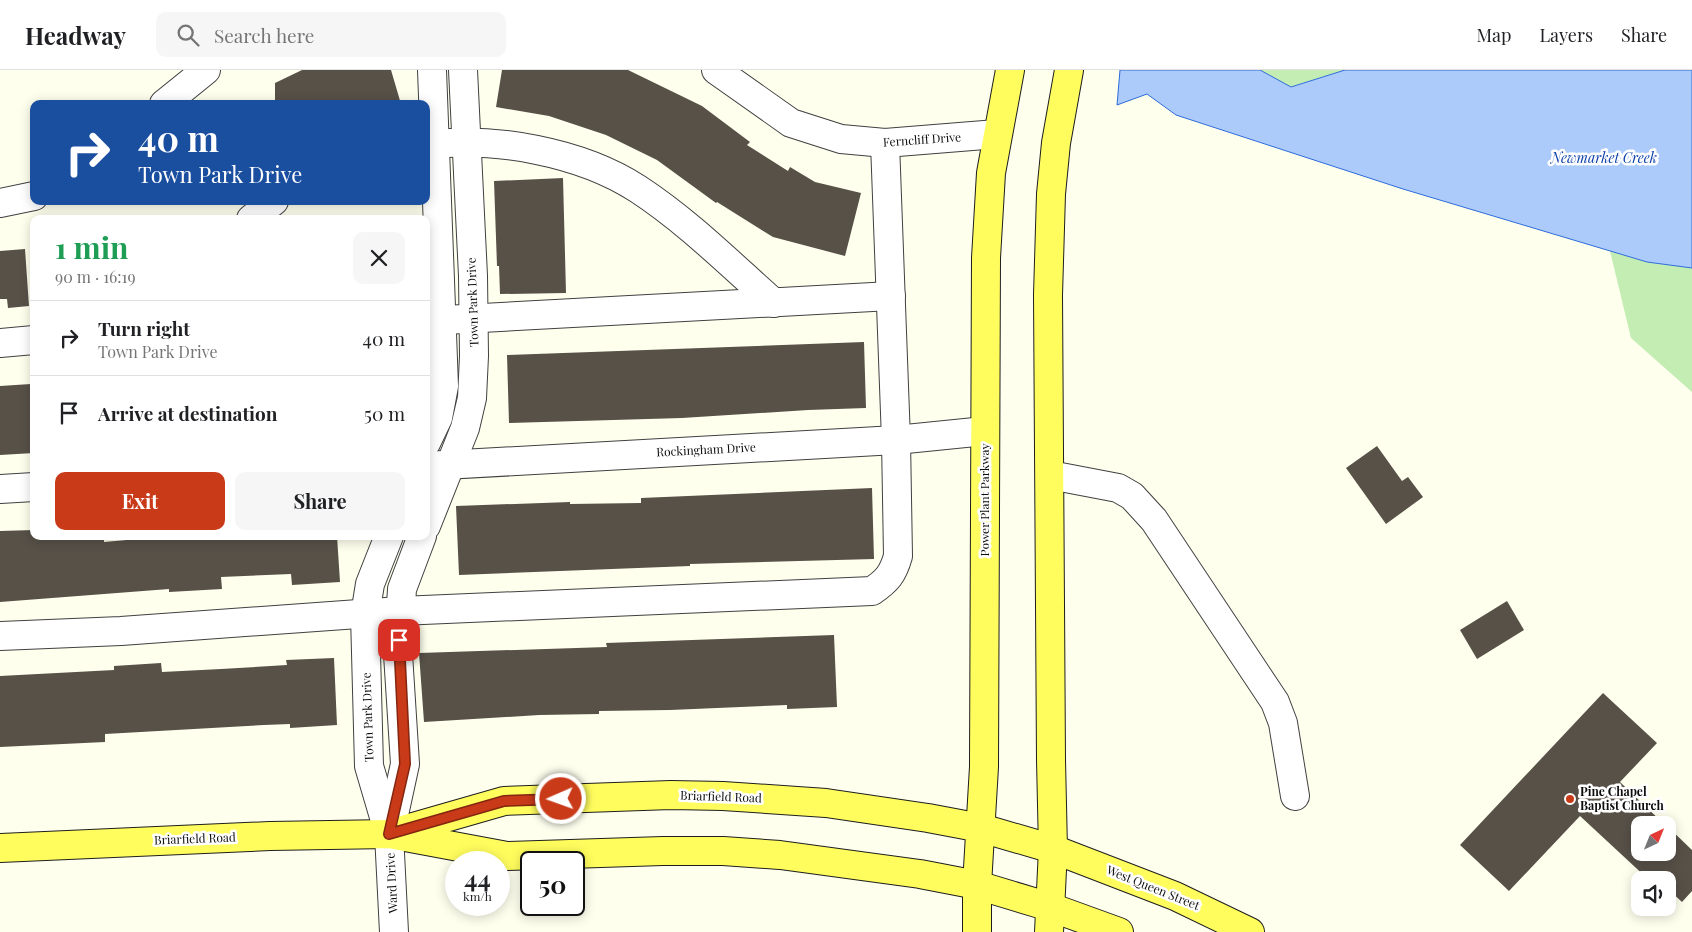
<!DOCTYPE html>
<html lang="en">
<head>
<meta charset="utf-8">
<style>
  :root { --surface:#fff; --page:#f6f6f6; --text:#202124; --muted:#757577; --line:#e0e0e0; --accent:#c93a19 }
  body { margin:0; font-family:"Playfair Display",serif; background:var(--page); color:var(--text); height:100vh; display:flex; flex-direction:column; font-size:19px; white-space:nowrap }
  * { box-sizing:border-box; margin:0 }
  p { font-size:16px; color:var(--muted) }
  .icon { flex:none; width:28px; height:28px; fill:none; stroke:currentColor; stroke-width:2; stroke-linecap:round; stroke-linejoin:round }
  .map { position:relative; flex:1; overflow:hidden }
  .sheet { position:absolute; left:30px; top:145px; width:400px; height:325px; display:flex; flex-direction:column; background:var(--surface); border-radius:10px; box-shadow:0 2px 12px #0003 }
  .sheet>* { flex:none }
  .hud { position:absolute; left:30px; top:30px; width:400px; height:105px; border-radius:10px; box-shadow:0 2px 12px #0003; background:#1a4fa0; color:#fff; overflow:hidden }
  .needle { width:32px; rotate:43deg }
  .tools { position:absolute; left:1631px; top:746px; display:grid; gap:10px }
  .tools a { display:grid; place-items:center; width:45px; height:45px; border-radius:10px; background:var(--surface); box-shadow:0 2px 12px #0003; font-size:25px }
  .speed { position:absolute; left:445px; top:781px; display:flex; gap:10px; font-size:25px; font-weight:700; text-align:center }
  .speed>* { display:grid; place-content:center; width:65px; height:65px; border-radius:50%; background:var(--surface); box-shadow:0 2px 12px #0003; line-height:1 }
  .speed small { font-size:12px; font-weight:400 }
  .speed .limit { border:2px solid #111; border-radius:8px; background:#fff; color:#111 }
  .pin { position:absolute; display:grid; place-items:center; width:42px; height:42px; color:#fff; margin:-21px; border-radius:10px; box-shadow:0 2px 8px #0006 }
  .me { position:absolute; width:55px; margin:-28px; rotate:268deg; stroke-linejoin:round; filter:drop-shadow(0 0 4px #0008) }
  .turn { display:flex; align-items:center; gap:18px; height:105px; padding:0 25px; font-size:22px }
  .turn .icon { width:65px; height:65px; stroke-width:2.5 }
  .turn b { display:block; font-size:35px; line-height:42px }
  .round { display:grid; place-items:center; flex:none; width:52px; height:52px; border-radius:10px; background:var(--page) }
  .summary { display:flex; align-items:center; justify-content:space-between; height:85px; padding:0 25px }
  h1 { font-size:30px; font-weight:700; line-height:38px; color:#1e9e55 }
  .cta { display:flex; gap:10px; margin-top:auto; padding:10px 25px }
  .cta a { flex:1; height:58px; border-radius:10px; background:var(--accent); color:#fff; font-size:20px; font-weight:700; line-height:58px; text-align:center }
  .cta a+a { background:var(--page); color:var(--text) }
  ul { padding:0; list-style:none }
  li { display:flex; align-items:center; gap:15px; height:75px; padding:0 25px; border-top:1px solid var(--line) }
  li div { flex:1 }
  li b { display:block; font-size:19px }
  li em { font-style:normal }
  header { display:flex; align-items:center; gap:30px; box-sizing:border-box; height:70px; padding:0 25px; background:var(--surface); border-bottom:1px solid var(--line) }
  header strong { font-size:24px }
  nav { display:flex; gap:28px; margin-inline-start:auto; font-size:18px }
  .search { width:350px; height:45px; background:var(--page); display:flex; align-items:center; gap:12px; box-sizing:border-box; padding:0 18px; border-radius:10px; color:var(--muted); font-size:19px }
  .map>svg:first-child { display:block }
  .green { fill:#c3edb3 }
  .water { fill:#accbfb; stroke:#2d6cd9 }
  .building { fill:#575148 }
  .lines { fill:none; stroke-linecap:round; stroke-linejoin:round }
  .minor-casing { stroke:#404040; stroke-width:30 }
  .major-casing { stroke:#1e1e1e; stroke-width:30 }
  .minor { stroke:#fff; stroke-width:28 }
  .major { stroke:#fffd5d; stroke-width:28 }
  .route-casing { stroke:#832610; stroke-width:12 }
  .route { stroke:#c93a19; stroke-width:9 }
  .poi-dot { fill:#c93a19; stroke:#fff; stroke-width:2 }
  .labels { text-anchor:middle; stroke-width:5; stroke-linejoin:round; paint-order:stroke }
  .street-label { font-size:12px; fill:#0d0d0d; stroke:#fff }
  .poi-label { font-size:12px; font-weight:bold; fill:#0d0d0d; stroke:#fff; text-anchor:start }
  .water-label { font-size:14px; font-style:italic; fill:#0b3fa9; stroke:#fff }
</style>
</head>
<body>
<header>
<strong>Headway</strong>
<div class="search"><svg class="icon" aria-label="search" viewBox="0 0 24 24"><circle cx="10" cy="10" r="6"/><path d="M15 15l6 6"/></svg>Search here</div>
<nav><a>Map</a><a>Layers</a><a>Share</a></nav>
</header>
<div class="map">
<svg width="1692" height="862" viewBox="0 0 1692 862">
  <rect width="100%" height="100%" fill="#feffed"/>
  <g class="green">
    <polygon points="1260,0 1345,0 1290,17"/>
    <polygon points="1610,181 1647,192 1692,198 1692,322 1631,268"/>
  </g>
  <polygon class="water" points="1120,0 1260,0 1291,17 1345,0 1692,0 1692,198 1647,192 1403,119 1176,45 1147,24 1117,35"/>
  <g class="building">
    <polygon points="302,0 391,0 401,34 275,34 275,13"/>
    <polygon points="502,0 628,0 702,36 750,72 747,75 788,101 790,97 815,112 861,123 845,186 773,167 717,132 716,133 657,90 606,65 549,46 496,37"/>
    <polygon points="563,108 566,223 500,224 499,196 497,196 494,111"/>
    <polygon points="25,179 29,236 8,238 7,229 0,229 0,181"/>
    <polygon points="864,272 866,338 808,340 682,348 509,353 507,285"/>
    <polygon points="31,314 34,383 0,385 0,316"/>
    <polygon points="1377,376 1402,411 1408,407 1423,427 1386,454 1346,398"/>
    <polygon points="872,418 874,489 690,494 690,496 459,505 456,436 570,432 570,434 641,433 641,428"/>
    <polygon points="34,460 34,466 104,466 104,472 172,466 337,466 340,512 292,515 291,504 221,507 222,519 169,522 169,519 0,532 0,461"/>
    <polygon points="1507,531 1524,560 1477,589 1460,560"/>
    <polygon points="834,565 837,637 787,639 787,635 670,640 599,641 599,644 539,645 424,652 419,583 607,577 606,573"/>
    <polygon points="334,588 337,655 290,658 290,654 264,655 105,664 105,672 0,677 0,606 114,600 114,596 161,593 162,602 221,599 287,595 286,590"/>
    <polygon points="1603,623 1657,673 1620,712 1665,755 1640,755 1640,782 1668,782 1668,757 1692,780 1692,821 1682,832 1668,819 1668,810 1649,810 1580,746 1509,821 1460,775"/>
  </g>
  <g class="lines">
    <defs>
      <g id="minor">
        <polyline points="716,0 791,53 841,69 885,73 997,64"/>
        <polyline points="164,34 206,0"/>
        <path d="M426,75C493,66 581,82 638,119C687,151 730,194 774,233"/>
        <polyline points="0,133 34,126"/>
        <polyline points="251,149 274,131"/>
        <polyline points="426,251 891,226"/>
        <polyline points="0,273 34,270"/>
        <polyline points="426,373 438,348 444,316 432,0"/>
        <polyline points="426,396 896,370 985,361"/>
        <polyline points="1050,405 1118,418 1132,426 1154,450 1275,632 1283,653 1295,726"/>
        <polyline points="0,419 34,417"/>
        <polyline points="426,456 465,358 472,328 474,286 473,206 463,0"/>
        <polyline points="389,466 370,514 365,545 369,696 389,764 394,862"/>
        <path d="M0,566L121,561L400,541L872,521C887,511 893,504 898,486L896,370L885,73"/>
        <polyline points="390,763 405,694 398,584 402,519 422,466"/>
      </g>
      <g id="major">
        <polyline points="396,762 504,731 671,725 723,726 826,733 928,748 981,758 1053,779 1175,826 1250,862"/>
        <polyline points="0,778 270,766 389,764 507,786 663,781 723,781 780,785 920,804 977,815 1050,837 1119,862"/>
        <polyline points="977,862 977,815 984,697 986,188 991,103 1010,0"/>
        <polyline points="1049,862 1053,779 1051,690 1048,225 1051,124 1056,73 1069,0"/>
      </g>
    </defs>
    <use href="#minor" class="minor-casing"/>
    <use href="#major" class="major-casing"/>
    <use href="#minor" class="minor"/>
    <use href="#major" class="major"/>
  </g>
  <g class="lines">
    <defs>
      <polyline id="route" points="399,570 405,694 389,764 504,731 561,729"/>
    </defs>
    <use href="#route" class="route-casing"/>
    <use href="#route" class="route"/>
  </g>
  <circle class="poi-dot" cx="1570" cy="729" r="5"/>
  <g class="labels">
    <g class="street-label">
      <text transform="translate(922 70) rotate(-4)" y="4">Ferncliff Drive</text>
      <text transform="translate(473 232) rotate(-92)" y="4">Town Park Drive</text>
      <text transform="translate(706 380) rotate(-3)" y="4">Rockingham Drive</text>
      <text transform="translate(985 430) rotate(-90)" y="4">Power Plant Parkway</text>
      <text transform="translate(368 647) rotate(-92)" y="4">Town Park Drive</text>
      <text transform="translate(721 727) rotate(2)" y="4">Briarfield Road</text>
      <text transform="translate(195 769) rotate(-2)" y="4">Briarfield Road</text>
      <text transform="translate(392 813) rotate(-93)" y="4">Ward Drive</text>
      <text transform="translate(1153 818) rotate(22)" y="4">West Queen Street</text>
    </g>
    <g class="poi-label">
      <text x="1580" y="726">Pine Chapel<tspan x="1580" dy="14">Baptist Church</tspan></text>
    </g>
    <g class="water-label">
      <text x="1604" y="93">Newmarket Creek</text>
    </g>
  </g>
</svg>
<div class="tools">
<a><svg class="needle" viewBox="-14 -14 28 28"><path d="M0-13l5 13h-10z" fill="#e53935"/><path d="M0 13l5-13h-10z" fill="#757577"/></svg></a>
<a><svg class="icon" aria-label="sound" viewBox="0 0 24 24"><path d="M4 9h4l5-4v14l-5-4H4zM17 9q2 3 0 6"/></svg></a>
</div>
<div class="speed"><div>44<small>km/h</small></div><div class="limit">50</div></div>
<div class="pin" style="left:399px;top:570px;background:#d93025"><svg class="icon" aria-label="arrive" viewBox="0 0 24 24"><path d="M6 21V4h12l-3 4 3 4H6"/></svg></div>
<svg class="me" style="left:561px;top:729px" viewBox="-20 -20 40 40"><circle r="17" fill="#c93a19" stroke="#fff" stroke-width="3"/><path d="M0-11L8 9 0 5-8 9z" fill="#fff"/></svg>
<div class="hud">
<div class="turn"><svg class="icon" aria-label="right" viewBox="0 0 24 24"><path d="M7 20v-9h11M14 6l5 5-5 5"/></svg><div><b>40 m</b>Town Park Drive</div></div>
</div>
<section class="sheet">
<div class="summary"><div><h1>1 min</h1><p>90 m · 16:19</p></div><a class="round"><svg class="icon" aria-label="close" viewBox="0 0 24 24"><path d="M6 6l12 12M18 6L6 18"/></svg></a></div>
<ul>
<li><svg class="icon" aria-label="right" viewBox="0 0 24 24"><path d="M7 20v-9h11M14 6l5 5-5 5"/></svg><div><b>Turn right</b><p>Town Park Drive</p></div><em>40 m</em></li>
<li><svg class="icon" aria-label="arrive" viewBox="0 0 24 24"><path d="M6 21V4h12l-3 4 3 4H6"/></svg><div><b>Arrive at destination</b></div><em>50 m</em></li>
</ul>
<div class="cta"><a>Exit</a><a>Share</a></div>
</section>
</div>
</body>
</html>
